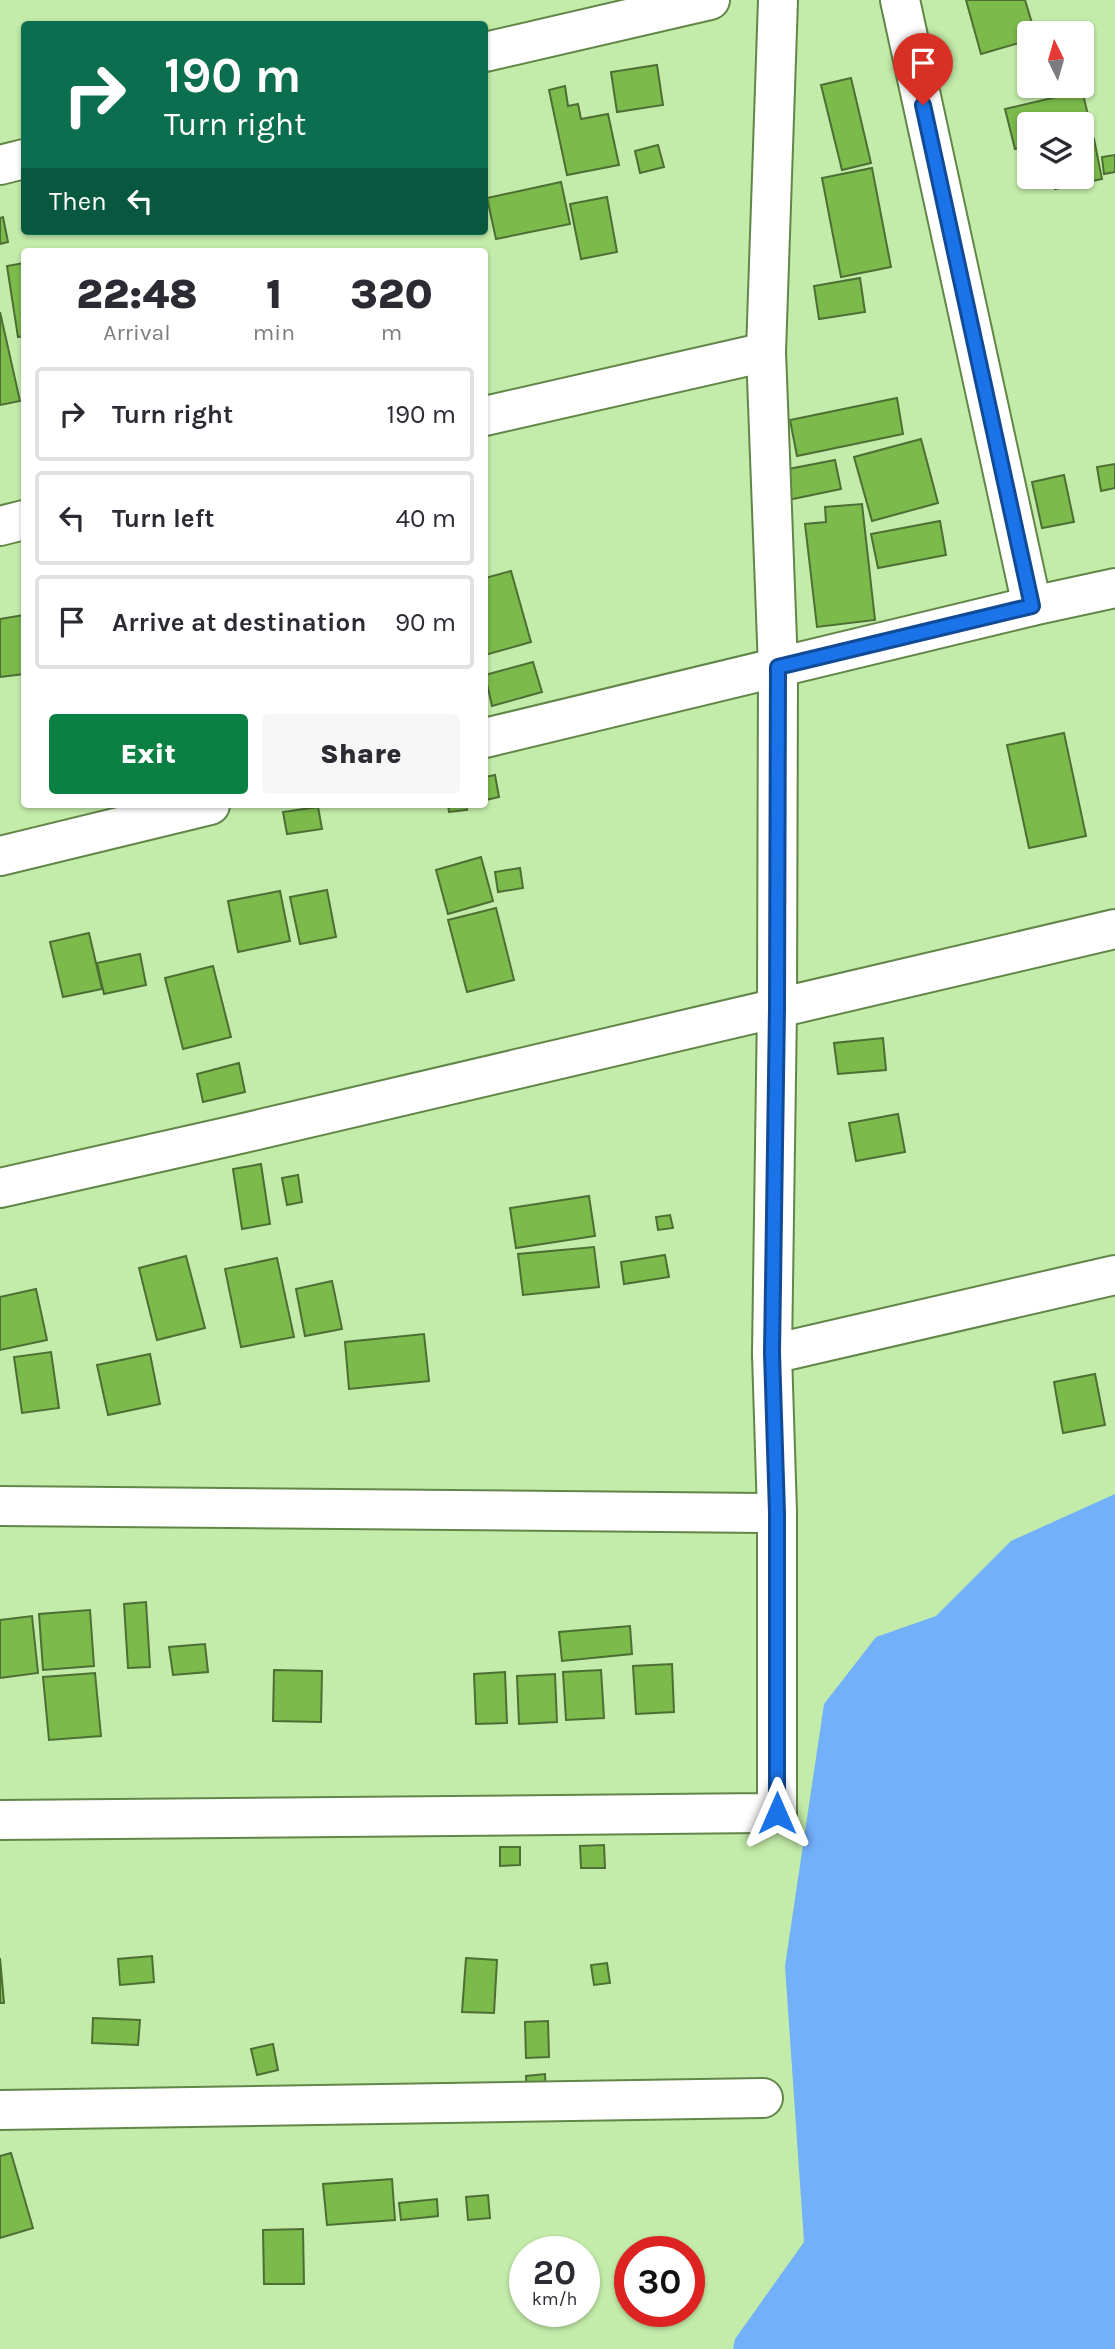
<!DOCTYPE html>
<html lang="en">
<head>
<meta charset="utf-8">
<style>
  :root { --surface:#fff; --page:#f7f7f7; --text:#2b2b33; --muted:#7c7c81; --line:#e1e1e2; --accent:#0b8043 }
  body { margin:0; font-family:Karla,sans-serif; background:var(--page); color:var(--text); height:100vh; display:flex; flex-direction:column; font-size:26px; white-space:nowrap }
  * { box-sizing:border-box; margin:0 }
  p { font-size:23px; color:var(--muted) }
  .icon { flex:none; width:38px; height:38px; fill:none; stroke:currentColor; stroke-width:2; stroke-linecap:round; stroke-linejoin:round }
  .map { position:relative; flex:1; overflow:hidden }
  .side { position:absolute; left:21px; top:248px; width:467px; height:560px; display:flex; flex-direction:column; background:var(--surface); border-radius:7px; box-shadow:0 2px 5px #0004 }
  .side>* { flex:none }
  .banner { position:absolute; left:21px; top:21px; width:467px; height:214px; border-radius:7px; box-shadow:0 2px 5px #0004; background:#0b6e4f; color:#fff; overflow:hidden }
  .needle { width:46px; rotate:355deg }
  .buttons { position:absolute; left:1017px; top:21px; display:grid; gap:14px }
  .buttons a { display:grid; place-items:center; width:77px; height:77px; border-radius:7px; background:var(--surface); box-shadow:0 2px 5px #0004; font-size:35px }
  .speed { position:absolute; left:509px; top:2236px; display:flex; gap:14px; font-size:35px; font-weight:700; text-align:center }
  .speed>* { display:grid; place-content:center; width:91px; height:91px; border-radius:50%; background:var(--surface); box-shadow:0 2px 5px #0004; line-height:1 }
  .speed small { font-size:18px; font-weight:400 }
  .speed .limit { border:10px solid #d22; background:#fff; color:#111 }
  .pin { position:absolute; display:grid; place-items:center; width:60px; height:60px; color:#fff; margin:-72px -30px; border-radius:50% 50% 50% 0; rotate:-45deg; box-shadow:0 0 7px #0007 }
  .pin .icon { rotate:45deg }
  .me { position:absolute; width:77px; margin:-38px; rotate:0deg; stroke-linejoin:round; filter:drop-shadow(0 0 5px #0008) }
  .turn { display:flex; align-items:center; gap:24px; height:147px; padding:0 28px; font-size:32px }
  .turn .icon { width:91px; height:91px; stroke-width:2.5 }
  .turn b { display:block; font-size:49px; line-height:60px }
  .then { display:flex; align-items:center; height:66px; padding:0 28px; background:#0003; gap:14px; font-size:26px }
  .eta { display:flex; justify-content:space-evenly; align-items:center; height:119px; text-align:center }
  .eta b { font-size:42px; font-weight:800; line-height:49px }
  .cta { display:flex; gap:14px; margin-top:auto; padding:14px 28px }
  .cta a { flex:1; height:80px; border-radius:7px; background:var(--accent); color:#fff; font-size:28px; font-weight:800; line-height:80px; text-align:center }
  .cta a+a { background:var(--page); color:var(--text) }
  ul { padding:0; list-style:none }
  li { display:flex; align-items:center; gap:21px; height:94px; margin:0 14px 10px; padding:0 14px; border:4px solid var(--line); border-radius:7px }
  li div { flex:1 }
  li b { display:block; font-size:26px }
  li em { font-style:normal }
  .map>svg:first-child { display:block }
  .water { fill:#72b0fa }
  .building { fill:#7bba4b; stroke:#4d6f34; stroke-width:2 }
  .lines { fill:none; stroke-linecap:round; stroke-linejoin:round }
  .minor-casing { stroke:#628649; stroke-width:42 }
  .minor { stroke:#fff; stroke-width:38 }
  .route-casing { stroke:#114b97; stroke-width:18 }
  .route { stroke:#1a73e8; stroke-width:12 }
</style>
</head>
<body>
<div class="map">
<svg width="1115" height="2349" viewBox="0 0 1115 2349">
  <rect width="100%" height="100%" fill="#c3eba9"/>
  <polygon class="water" points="1115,1494 1115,2349 733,2349 735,2339 804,2242 785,1966 824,1704 876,1637 936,1616 1011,1541"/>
  <g class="building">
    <polygon points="966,0 1025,0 1035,33 1029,33 1029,40 981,54"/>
    <polygon points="657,65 663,105 617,112 611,72"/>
    <polygon points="851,78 871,163 842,170 821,85"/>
    <polygon points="565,86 568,106 578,104 581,119 608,114 619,165 567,175 549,90"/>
    <polygon points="1082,91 1092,130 1082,133 1082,124 1029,124 1029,145 1015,149 1005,109"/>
    <polygon points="1094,139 1102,179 1055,189 1053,177 1082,177 1082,142"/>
    <polygon points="658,145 664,167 640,173 635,151"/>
    <polygon points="1115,155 1115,172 1104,174 1102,157"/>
    <polygon points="872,168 891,267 841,277 822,178"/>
    <polygon points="561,182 570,224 496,239 487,198"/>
    <polygon points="607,197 617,252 581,259 570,204"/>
    <polygon points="3,217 8,242 0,244 0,218"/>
    <polygon points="24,263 24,336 18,337 7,266"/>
    <polygon points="860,278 865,312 819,319 814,286"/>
    <polygon points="0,312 20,401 0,405"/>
    <polygon points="897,398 903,434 797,456 790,420"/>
    <polygon points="921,439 938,503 872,521 854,457"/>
    <polygon points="835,460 841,489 788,500 783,470"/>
    <polygon points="1115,464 1115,488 1101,491 1097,467"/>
    <polygon points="1064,475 1074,522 1042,528 1032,482"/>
    <polygon points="862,504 875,620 817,627 805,524 826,522 825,507"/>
    <polygon points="940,521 946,555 878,568 871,534"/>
    <polygon points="511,571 531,642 485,655 485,578"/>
    <polygon points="24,615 24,674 0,677 0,619"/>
    <polygon points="533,662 542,692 492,706 485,675"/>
    <polygon points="1064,733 1086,836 1029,848 1007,745"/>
    <polygon points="495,775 499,797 486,800 485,777"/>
    <polygon points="448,805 466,805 467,810 449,812"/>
    <polygon points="318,807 322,829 287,834 283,812"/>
    <polygon points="481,857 493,901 448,914 436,870"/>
    <polygon points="520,868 523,888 498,892 495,872"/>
    <polygon points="327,890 336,937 300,944 290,897"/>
    <polygon points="280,891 290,941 238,952 228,901"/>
    <polygon points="496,908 514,980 467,992 448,920"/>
    <polygon points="89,933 102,989 63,997 50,942"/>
    <polygon points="140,954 146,985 104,994 97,963"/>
    <polygon points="213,966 231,1037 183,1049 165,978"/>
    <polygon points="883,1038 886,1070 838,1074 834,1043"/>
    <polygon points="239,1063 245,1092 203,1102 197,1074"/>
    <polygon points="898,1114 905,1152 856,1161 849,1123"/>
    <polygon points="261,1164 270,1224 242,1229 233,1169"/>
    <polygon points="298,1175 302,1202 287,1205 282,1178"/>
    <polygon points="589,1196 595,1236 516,1248 510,1208"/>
    <polygon points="670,1215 673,1228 658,1230 656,1217"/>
    <polygon points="594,1247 599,1287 523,1295 518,1254"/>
    <polygon points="665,1255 669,1277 624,1284 621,1262"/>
    <polygon points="186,1256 205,1328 157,1340 139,1268"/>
    <polygon points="277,1258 294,1337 241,1347 225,1269"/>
    <polygon points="332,1281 342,1329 305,1336 296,1289"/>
    <polygon points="36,1289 47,1340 0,1350 0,1297"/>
    <polygon points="424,1334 429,1381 349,1389 345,1342"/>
    <polygon points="51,1352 59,1408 22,1413 14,1357"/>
    <polygon points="150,1354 160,1404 108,1415 97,1365"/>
    <polygon points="1095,1374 1105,1425 1063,1433 1054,1382"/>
    <polygon points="146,1602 150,1667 128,1668 124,1604"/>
    <polygon points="90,1610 94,1666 43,1670 39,1614"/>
    <polygon points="32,1616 38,1673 0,1678 0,1620"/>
    <polygon points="630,1626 632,1654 562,1661 559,1632"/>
    <polygon points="205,1644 208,1672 173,1675 169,1647"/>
    <polygon points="672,1664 674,1712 636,1714 633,1666"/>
    <polygon points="274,1670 322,1671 321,1722 273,1721"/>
    <polygon points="601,1670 604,1718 566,1720 563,1672"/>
    <polygon points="505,1672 507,1723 476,1724 474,1674"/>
    <polygon points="95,1673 101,1736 49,1740 43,1677"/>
    <polygon points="555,1674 557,1722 519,1724 517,1676"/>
    <polygon points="604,1845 605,1868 581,1868 580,1846"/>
    <polygon points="500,1847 520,1847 520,1865 500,1866"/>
    <polygon points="152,1956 154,1982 120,1985 118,1959"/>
    <polygon points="0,1958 4,2003 0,2003"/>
    <polygon points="466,1958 497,1960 494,2013 462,2012"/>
    <polygon points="607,1963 610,1983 594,1985 591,1965"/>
    <polygon points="93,2018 140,2020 138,2045 92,2043"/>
    <polygon points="548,2021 549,2057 526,2058 525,2022"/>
    <polygon points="273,2044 278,2070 257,2075 251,2049"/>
    <polygon points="545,2074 546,2096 527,2097 526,2076"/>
    <polygon points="11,2153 33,2228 0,2238 0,2156"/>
    <polygon points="392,2179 395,2220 327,2225 323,2184"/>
    <polygon points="488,2195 490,2218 468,2220 466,2197"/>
    <polygon points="437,2199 438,2216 401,2220 399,2203"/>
    <polygon points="303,2229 304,2284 264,2284 263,2230"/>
  </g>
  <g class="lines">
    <defs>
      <g id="minor">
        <polyline points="900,0 1032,606"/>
        <polyline points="485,52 710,0"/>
        <polyline points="0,165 24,159"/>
        <polyline points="485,416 766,352"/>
        <polyline points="0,526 24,520"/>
        <polyline points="485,738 1032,606 1115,588"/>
        <polyline points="0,856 210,805"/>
        <polyline points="0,1188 231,1136 1115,929"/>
        <polyline points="772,1354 1115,1275"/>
        <polyline points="0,1506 777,1513"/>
        <polyline points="0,1820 777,1813 777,1513 772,1354 777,1008 778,667 766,352 778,0"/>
        <polyline points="0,2110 763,2098"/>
      </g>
    </defs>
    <use href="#minor" class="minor-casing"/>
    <use href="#minor" class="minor"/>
  </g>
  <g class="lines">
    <defs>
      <polyline id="route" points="777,1813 777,1513 772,1353 777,1009 778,667 1032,606 923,105"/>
    </defs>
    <use href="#route" class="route-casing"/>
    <use href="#route" class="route"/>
  </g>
</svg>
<div class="buttons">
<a><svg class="needle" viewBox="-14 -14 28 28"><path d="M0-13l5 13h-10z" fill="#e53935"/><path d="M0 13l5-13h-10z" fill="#7c7c81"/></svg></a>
<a><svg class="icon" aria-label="layers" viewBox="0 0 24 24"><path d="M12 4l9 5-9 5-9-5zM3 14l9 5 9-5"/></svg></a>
</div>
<div class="speed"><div>20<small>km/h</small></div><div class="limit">30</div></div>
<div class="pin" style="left:923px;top:105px;background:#d93025"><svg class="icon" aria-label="arrive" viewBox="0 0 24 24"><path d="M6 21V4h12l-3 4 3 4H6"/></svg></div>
<svg class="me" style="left:777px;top:1813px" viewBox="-20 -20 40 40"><path d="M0-17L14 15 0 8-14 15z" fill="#1a73e8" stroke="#fff" stroke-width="4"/></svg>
<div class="banner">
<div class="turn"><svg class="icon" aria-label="right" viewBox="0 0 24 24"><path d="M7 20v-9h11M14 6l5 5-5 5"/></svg><div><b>190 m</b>Turn right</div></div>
<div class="then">Then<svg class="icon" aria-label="left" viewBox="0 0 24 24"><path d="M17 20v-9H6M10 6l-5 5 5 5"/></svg></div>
</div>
<section class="side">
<div class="eta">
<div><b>22:48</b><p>Arrival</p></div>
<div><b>1</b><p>min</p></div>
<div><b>320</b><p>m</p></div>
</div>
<ul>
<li><svg class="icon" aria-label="right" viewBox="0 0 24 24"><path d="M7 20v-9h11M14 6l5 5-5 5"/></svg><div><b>Turn right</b></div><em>190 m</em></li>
<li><svg class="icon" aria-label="left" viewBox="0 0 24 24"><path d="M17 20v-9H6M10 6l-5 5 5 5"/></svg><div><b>Turn left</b></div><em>40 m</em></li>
<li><svg class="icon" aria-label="arrive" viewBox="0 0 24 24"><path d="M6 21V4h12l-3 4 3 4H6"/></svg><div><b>Arrive at destination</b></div><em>90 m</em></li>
</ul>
<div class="cta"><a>Exit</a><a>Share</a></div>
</section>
</div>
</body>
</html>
